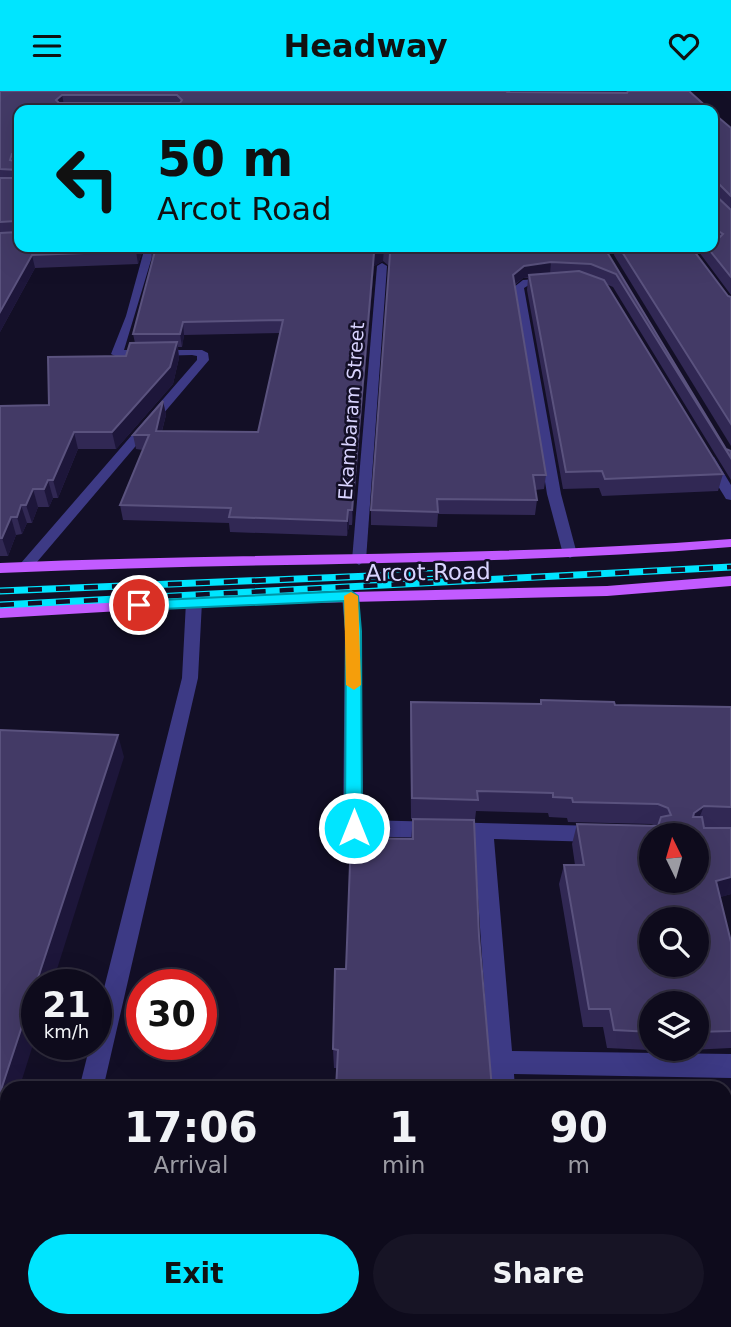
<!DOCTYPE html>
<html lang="en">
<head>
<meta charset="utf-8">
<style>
  :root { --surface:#0e0b1c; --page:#171425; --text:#f1f3f6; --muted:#9b9ba3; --line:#2e2b3b; --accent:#00e5ff }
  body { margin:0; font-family:"DejaVu Sans",sans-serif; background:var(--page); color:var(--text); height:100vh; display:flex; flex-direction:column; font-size:26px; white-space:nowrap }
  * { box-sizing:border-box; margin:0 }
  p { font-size:23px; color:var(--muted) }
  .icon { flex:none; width:38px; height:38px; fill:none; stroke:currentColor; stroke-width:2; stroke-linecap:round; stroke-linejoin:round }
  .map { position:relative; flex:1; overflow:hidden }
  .panel { position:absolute; left:0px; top:990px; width:732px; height:247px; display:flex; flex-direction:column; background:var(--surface); border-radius:21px 21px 0 0; box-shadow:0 7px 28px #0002,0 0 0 2px var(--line) }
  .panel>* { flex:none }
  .hud { position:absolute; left:14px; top:14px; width:704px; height:147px; border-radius:14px; box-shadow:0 7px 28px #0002,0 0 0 2px var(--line); background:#00e5ff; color:#111; overflow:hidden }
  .needle { width:46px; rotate:355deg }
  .tools { position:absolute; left:639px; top:732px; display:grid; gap:14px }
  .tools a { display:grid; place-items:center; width:70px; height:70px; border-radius:50%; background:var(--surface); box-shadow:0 7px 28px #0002,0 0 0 2px var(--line); font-size:35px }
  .speed { position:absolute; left:21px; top:878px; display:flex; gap:14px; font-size:35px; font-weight:700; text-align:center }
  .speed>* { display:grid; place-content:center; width:91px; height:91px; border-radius:50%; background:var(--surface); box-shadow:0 7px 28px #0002,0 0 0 2px var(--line); line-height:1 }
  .speed small { font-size:18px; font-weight:400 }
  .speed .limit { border:10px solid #d22; background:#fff; color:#111 }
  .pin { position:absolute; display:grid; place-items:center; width:60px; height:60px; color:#fff; margin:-30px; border:4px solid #fff; border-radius:50%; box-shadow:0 2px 7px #0007 }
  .me { position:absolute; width:77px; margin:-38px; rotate:0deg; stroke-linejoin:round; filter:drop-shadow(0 0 5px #0008) }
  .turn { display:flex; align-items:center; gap:24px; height:147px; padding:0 28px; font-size:32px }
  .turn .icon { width:91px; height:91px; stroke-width:2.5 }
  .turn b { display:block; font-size:49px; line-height:60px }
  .eta { display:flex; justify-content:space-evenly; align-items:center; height:119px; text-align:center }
  .eta b { font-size:42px; font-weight:700; line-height:49px }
  .button { display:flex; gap:14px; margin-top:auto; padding:14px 28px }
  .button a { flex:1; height:80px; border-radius:42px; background:var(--accent); color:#111; font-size:28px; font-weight:700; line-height:80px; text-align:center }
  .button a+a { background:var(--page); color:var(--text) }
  header { display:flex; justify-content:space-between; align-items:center; height:91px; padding:0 28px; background:var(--accent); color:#111; font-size:32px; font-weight:700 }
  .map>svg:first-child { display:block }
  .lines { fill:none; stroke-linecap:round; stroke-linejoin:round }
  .street { fill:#3d3a85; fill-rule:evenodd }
  .primary { fill:#c25bff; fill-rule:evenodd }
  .rail-casing { stroke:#00e5ff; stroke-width:7 }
  .rail { stroke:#130f26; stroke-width:4.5; stroke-dasharray:14; stroke-linecap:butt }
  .wall { fill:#312854; fill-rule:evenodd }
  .shaded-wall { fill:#1d163a }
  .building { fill:#433a66; stroke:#5a527e; stroke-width:2; fill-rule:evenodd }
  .route { fill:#00e5ff; stroke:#0095a6; stroke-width:2 }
  .slow { fill:#f59e0b }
  .labels { text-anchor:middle; stroke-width:5; stroke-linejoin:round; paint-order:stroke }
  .far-street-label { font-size:19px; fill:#d9d4ff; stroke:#130f26 }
  .street-label { font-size:23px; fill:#d9d4ff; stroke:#130f26 }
</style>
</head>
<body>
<header><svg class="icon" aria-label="menu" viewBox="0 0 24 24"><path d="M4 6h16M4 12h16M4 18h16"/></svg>Headway<svg class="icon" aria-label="heart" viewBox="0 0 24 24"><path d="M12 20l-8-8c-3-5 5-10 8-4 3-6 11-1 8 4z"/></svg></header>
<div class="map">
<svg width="731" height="1236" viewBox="0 0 731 1236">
  <rect width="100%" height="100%" fill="#130f26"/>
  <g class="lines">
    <g class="street">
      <polygon points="712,153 717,156 715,158 670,160 665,157 712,156"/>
      <polygon points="145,156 155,156 124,259 202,259 208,262 209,269 31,478 21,478 19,475 21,472 197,269 197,265 192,264 117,266 111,263 126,225"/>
      <polygon points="601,156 640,156 643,158 638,161 603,161 598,158"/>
      <polygon points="382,172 387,175 366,469 359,474 352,469 377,175"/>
      <polygon points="549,187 553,188 553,192 529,194 524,197 561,403 577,463 570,467 563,463 547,403 514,196 523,189"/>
      <polygon points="709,365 714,366 731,394 731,409 726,408 702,369"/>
      <polygon points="350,500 358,505 361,540 363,729 598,735 605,737 608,743 605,749 598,751 494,748 512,960 731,963 731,987 514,983 515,998 491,998 474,748 353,745 346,743 343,737 345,540 342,505"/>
      <polygon points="194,506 202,511 198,587 103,998 79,998 90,954 96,954 96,929 182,587 186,511"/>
      <polygon points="21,1230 49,1230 48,1236 20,1236"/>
      <polygon points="370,1230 403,1230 405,1236 372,1236"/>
      <rect x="499" y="1230" width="28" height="6"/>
    </g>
    <g class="primary">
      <path d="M731,448V456C488,476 244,471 0,482V472C244,461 488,467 731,448Z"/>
      <polygon points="731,485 731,495 607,505 224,514 0,527 0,517 224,504 607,495"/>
    </g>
    <defs>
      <g id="rail">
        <polyline points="0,500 444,482"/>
        <polyline points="0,514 731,476"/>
      </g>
    </defs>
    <use href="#rail" class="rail-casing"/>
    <use href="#rail" class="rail"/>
  </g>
  <g class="wall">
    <polygon points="0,0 689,0 19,19 144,156 138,173 35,177 0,241"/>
    <polygon points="712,21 731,37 731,204 699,161 700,156 712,156"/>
    <polygon points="604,156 726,358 731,360 731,389 613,196 606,193 723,383 718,400 602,405 599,397 563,398 527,199 528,187 523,187 515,194 546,384 544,398 535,399 537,409 535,424 438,423 437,436 371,434 371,419 389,175 383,170 374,175 352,434 349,434 347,445 230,441 229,432 123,429 120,414 143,359 136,358 133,344 163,310 166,324 162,340 258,341 280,242 184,244 182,256 178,256 179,267 173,293 116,358 78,358 58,407 53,407 49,416 38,416 32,432 27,432 22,443 16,444 8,465 0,465 0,315 49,314 126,265 135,252 133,243 152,171 151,160"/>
    <polygon points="615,156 619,156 731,206 731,355 614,164"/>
    <path d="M541,609L615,614L731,616V736H704L731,803L720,806L731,851V957L669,960L607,957L603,936H583L559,793L564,774H575L572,753L577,733L654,734L651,733L568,731L567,727L549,726L548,722L476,720L475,729L411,728L410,631L411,611L540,613ZM651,912H696V957H651Z"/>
    <polygon points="413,728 474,729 337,977 334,977 333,958 346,878 411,748"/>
    <polygon points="604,1230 724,1230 731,1236 605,1236"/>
  </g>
  <g class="shaded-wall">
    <polygon points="62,4 64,14 58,19 56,9"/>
    <polygon points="137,156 144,156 138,173 136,160"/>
    <polygon points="384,157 383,170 374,175 352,434 352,419 374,162"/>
    <polygon points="32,164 35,177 0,241 0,221"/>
    <polygon points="551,171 550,183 523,187 511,196 513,184 524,175"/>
    <polygon points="183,231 184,244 182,256 180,243"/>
    <polygon points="177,251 179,267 173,293 116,358 112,341"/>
    <polygon points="163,310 166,324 158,354 156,340"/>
    <polygon points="74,341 78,358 58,407 53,389"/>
    <polygon points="48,389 53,407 49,416 44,398"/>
    <polygon points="33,398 38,416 32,432 26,414"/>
    <polygon points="21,414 27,432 22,443 17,426"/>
    <polygon points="348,419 349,434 347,445 347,430"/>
    <polygon points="11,426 16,444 8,465 2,447"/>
    <polygon points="118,644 124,666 52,894 37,894 37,941 19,998 7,998 7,1035 0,1056 0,1002"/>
    <polygon points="704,715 696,735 686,742 694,722"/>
    <polygon points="731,786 731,803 707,810 716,790"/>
  </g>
  <g class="building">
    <path d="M0,0H509L508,1L627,2L628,0H689L710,19H19V156H137L136,160L32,164L0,221V142L18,141L19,133L16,130L0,131V87H16L18,79L0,78ZM62,4H177L182,9L180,12H59L56,9ZM12,63H18V71L10,69Z"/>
    <polygon points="712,21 731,37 731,105 717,91 713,91 713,102 731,119 731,186 707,156 712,156 712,148 718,148 723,143 715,138 712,141"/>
    <polygon points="152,156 604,156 726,358 731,360 731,367 616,183 591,173 551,171 524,175 513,184 546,384 533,384 537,409 437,408 438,421 371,419 390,163 384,157 374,162 352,419 348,419 347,430 229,426 231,417 120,414 149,344 133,344 163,310 156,340 258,341 283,229 183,231 180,243 133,243 155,160 151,160"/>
    <polygon points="619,156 691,156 728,205 731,206 731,333"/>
    <polygon points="579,180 604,189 723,383 605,388 602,380 566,381 529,184"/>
    <polygon points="177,251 170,276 112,341 74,341 53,389 48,389 44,398 33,398 26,414 21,414 17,426 11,426 2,447 0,447 0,315 49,314 48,266 126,265 130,252"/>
    <path d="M541,609L614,611L615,614L731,616V716L704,715L694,722L693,726H702L704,737H731V786L716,790L731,851V940L696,941V912H651V941L614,939L610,918H589L564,774H584L577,733L658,735L661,726L671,724L668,717L658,713L573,711L572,707L553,706V702L477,700L478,709L412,707L411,611L541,613ZM651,744H696V789H651ZM651,828H696V873H651Z"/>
    <polygon points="0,639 118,644 0,1002"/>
    <polygon points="413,728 474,729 479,845 492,998 336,998 338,959 333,958 335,878 346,878 351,747 413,748"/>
    <polygon points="724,1019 731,1020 731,1236 616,1236 615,1230 724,1230"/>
  </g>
  <polygon class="route" points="351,500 358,505 361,540 362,737 360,742 354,744 347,742 345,737 346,540 344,510 139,519 132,514 139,510"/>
  <polygon class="slow" points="351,501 358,505 361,594 354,599 346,594 344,505"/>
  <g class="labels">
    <g class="far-street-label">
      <text transform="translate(351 320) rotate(-86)" y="7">Ekambaram Street</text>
    </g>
    <g class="street-label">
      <text transform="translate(428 481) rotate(-1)" y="8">Arcot Road</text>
    </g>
  </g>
</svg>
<div class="tools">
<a><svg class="needle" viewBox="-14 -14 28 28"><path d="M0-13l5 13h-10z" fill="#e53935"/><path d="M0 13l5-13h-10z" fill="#9b9ba3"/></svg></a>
<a><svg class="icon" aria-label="search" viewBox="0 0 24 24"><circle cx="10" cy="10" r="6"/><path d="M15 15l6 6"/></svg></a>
<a><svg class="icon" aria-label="layers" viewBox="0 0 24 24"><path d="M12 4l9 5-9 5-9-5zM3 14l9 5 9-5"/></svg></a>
</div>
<div class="speed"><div>21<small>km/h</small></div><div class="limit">30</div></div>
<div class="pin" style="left:139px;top:514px;background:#d93025"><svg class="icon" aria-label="arrive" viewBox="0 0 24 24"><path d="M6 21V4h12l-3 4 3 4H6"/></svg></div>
<svg class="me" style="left:354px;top:737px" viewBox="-20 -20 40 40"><circle r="17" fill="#00e5ff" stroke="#fff" stroke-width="3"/><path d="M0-11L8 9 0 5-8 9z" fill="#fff"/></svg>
<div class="hud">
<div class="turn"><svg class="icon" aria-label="left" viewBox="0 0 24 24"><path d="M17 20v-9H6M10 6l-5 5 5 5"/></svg><div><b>50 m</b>Arcot Road</div></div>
</div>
<section class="panel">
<div class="eta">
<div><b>17:06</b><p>Arrival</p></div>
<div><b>1</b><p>min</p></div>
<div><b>90</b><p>m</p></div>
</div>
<div class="button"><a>Exit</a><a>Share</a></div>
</section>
</div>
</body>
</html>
